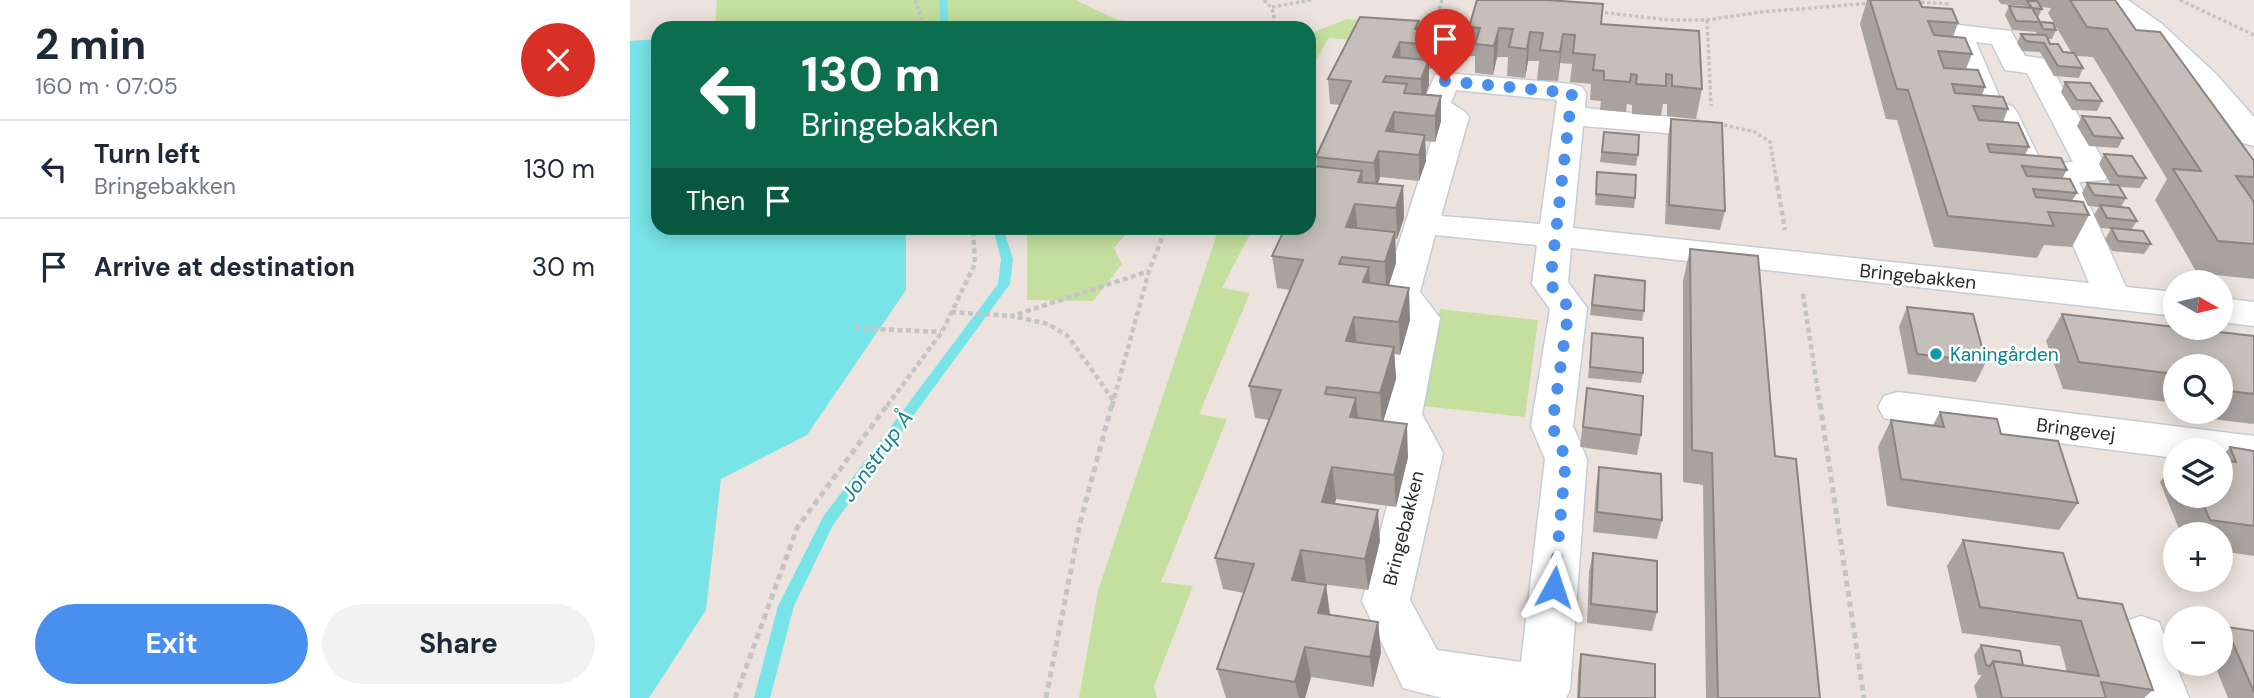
<!DOCTYPE html>
<html lang="en">
<head>
<meta charset="utf-8">
<style>
  :root { --surface:#fff; --page:#f2f2f3; --text:#1f2937; --muted:#747a83; --line:#e0e1e3; --accent:#498fee }
  body { margin:0; font-family:"DM Sans",sans-serif; background:var(--page); color:var(--text); height:100vh; display:flex; flex-direction:column; font-size:26px; white-space:nowrap }
  * { box-sizing:border-box; margin:0 }
  p { font-size:23px; color:var(--muted) }
  .icon { flex:none; width:38px; height:38px; fill:none; stroke:currentColor; stroke-width:2; stroke-linecap:round; stroke-linejoin:round }
  .map { position:relative; flex:1; overflow:hidden }
  .sheet { display:flex; flex-direction:column; background:var(--surface); width:630px }
  .sheet>* { flex:none }
  .banner { position:absolute; left:21px; top:21px; width:665px; height:214px; border-radius:21px; box-shadow:0 4px 18px #0003; background:#0b6e4f; color:#fff; overflow:hidden }
  .needle { width:46px; rotate:98deg }
  .controls { position:absolute; left:1533px; top:270px; display:grid; gap:14px }
  .controls a { display:grid; place-items:center; width:70px; height:70px; border-radius:50%; background:var(--surface); box-shadow:0 4px 18px #0003; font-size:35px }
  .pin { position:absolute; display:grid; place-items:center; width:60px; height:60px; color:#fff; margin:-72px -30px; border-radius:50% 50% 50% 0; rotate:-45deg; box-shadow:0 0 7px #0007 }
  .pin .icon { rotate:45deg }
  .me { position:absolute; width:77px; margin:-38px; rotate:5deg; stroke-linejoin:round; filter:drop-shadow(0 0 5px #0008) }
  .turn { display:flex; align-items:center; gap:24px; height:147px; padding:0 35px; font-size:32px }
  .turn .icon { width:91px; height:91px; stroke-width:2.5 }
  .turn b { display:block; font-size:49px; line-height:60px }
  .then { display:flex; align-items:center; height:66px; padding:0 35px; background:#0003; gap:14px; font-size:26px }
  .round { display:grid; place-items:center; flex:none; width:74px; height:74px; border-radius:37px; background:var(--page) }
  .head { display:flex; align-items:center; justify-content:space-between; height:119px; padding:0 35px }
  h1 { font-size:42px; font-weight:700; line-height:52px }
  .action { display:flex; gap:14px; margin-top:auto; padding:14px 35px }
  .action a { flex:1; height:80px; border-radius:42px; background:var(--accent); color:#fff; font-size:28px; font-weight:700; line-height:80px; text-align:center }
  .action a+a { background:var(--page); color:var(--text) }
  ul { padding:0; list-style:none }
  li { display:flex; align-items:center; gap:21px; height:98px; padding:0 35px; border-top:2px solid var(--line) }
  li div { flex:1 }
  li b { display:block; font-size:26px }
  li em { font-style:normal }
  main { display:flex; flex:1; min-height:0 }
  .map>svg:first-child { display:block }
  .green { fill:#c4df9e }
  .water { fill:#78e4e7 }
  .lines { fill:none; stroke-linecap:round; stroke-linejoin:round }
  .stream { fill:#78e4e7; fill-rule:evenodd }
  .minor-casing { stroke:#c6ccd4; stroke-width:3 }
  .path-far2 { stroke:#c4c4c4; stroke-width:3.5; stroke-dasharray:3.5 2.5; stroke-linecap:butt }
  .path-far1 { stroke:#c4c4c4; stroke-width:4.5; stroke-dasharray:5 3.5; stroke-linecap:butt }
  .path { stroke:#c4c4c4; stroke-width:5; stroke-dasharray:6 4.5; stroke-linecap:butt }
  .minor { fill:#fff; fill-rule:evenodd }
  .wall { fill:#a9a3a0; fill-rule:evenodd }
  .shaded-wall { fill:#8a8582 }
  .building { fill:#c5beba; stroke:#8a8582; stroke-width:2 }
  .route { stroke:#498fee; stroke-width:12; stroke-dasharray:0 21.6 }
  .culture-dot { fill:#0f9aa8; stroke:#fff; stroke-width:2.5 }
  .labels { text-anchor:middle; stroke-width:5; stroke-linejoin:round; paint-order:stroke }
  .street-label { font-size:19px; fill:#2b2b2b; stroke:#fff }
  .culture-label { font-size:19px; fill:#0d838f; stroke:#fff; text-anchor:start }
  .water-label { font-size:21px; font-style:italic; fill:#16808d; stroke:#fff }
</style>
</head>
<body>
<main>
<section class="sheet">
<div class="head"><div><h1>2 min</h1><p>160 m · 07:05</p></div><a class="round" style="background:#d93025;color:#fff"><svg class="icon" aria-label="close" viewBox="0 0 24 24"><path d="M6 6l12 12M18 6L6 18"/></svg></a></div>
<ul>
<li><svg class="icon" aria-label="left" viewBox="0 0 24 24"><path d="M17 20v-9H6M10 6l-5 5 5 5"/></svg><div><b>Turn left</b><p>Bringebakken</p></div><em>130 m</em></li>
<li><svg class="icon" aria-label="arrive" viewBox="0 0 24 24"><path d="M6 21V4h12l-3 4 3 4H6"/></svg><div><b>Arrive at destination</b></div><em>30 m</em></li>
</ul>
<div class="action"><a>Exit</a><a>Share</a></div>
</section>
<div class="map">
<svg width="1624" height="698" viewBox="0 0 1624 698">
  <rect width="100%" height="100%" fill="#ece3de"/>
  <g class="green">
    <polygon points="87,0 445,0 488,20 546,28 85,28"/>
    <polygon points="717,19 792,25 811,47 699,38 679,72 679,34"/>
    <polygon points="397,228 501,228 484,248 492,264 463,301 397,300"/>
    <polygon points="589,228 623,228 592,288 620,293 569,414 597,419 531,582 563,586 524,686 527,698 449,698 468,591"/>
    <polygon points="810,309 908,320 895,417 784,405"/>
  </g>
  <polygon class="water" points="28,39 28,228 276,228 276,290 177,435 91,479 76,610 19,698 0,698 0,41"/>
  <g class="lines">
    <g class="stream">
      <polygon points="309,0 317,0 319,28 311,28"/>
      <polygon points="363,228 373,228 383,259 380,284 203,525 164,606 140,698 124,698 148,606 193,517 368,284 371,259"/>
    </g>
    <defs>
      <g id="minor">
        <polygon points="1470,0 1498,0 1532,24 1586,74 1624,117 1624,146 1613,143 1550,68"/>
        <path d="M1329,25L1381,31L1395,56L1417,59L1480,173L1475,180L1449,182L1496,287L1545,292V316L941,248L938,282L957,308L943,426L957,459L940,690L936,698H812L773,688L732,601L771,453L750,414L772,319L753,293L808,120L792,106L805,75L815,73L942,84L952,87L956,93L955,108L1069,120L1074,126L1069,132L1059,135L953,126L943,228L1459,283L1412,171L1417,164L1443,162L1397,73L1375,70L1362,44L1346,42L1372,103L1382,106L1387,112L1414,168L1409,175L1398,177L1385,175L1361,120L1351,117L1346,111L1316,33L1320,27ZM826,90L927,100L910,224L811,216L839,117L834,111L821,103ZM805,235L907,245L902,284L920,309L901,426L915,459L891,662L807,650L780,600L813,453L792,414L810,318L790,292Z"/>
        <polygon points="1591,298 1624,302 1624,326 1591,322"/>
        <polygon points="1268,392 1624,436 1624,468 1591,464 1591,450 1545,450 1545,458 1268,422 1254,418 1248,407 1254,396"/>
        <polygon points="1511,616 1529,622 1559,698 1507,698 1486,638 1493,622"/>
      </g>
    </defs>
    <use href="#minor" class="minor-casing"/>
    <g class="path-far2">
      <polyline points="285,0 295,28"/>
      <path d="M634,0C644,9 646,16 642,28"/>
      <polyline points="812,0 807,17 817,53"/>
      <polyline points="1550,0 1624,35"/>
      <polyline points="1285,2 1319,4"/>
      <polyline points="642,7 681,0"/>
      <polyline points="969,12 1039,20 1077,20 1131,12 1242,3"/>
      <polyline points="1077,20 1081,106"/>
      <polyline points="1094,125 1125,132 1140,142 1146,178"/>
    </g>
    <g class="path-far1">
      <polyline points="1146,177 1155,230"/>
      <polyline points="1173,294 1190,406"/>
      <polyline points="321,312 382,316"/>
      <polyline points="225,328 311,332"/>
      <polyline points="483,400 438,336 418,324 382,316 519,271"/>
      <polyline points="257,406 312,332 345,264 343,228"/>
      <polyline points="482,406 519,271 536,228"/>
    </g>
    <g class="path">
      <polyline points="1190,404 1234,698"/>
      <polyline points="105,698 167,528 258,404"/>
      <polyline points="416,698 450,523 482,404"/>
    </g>
    <use href="#minor" class="minor"/>
  </g>
  <g class="wall">
    <polygon points="1237,0 1289,0 1292,7 1328,23 1323,37 1342,54 1336,69 1355,87 1352,95 1378,109 1373,122 1399,147 1395,155 1437,170 1432,179 1447,193 1442,201 1459,215 1442,247 1414,245 1407,258 1304,247 1267,120 1256,119 1230,24"/>
    <path d="M1368,0H1485L1506,30L1624,161V197L1623,200L1624,202V279L1567,273L1525,200L1537,179L1463,57L1446,56L1453,68L1449,78L1424,76L1410,52L1392,51L1387,43L1391,34L1407,35L1406,32L1382,30L1375,15L1379,6L1395,7V6L1371,4ZM1411,7L1421,8L1418,13L1441,52H1433L1420,44L1418,39H1422L1426,30L1410,22L1408,18L1412,9Z"/>
    <polygon points="971,24 1072,89 1066,119 1037,116 1037,104 1033,104 1031,116 1002,114 1002,105 997,104 996,112 970,110 971,101 960,100 961,84 940,82 942,64 930,63 928,81 907,80 909,61 898,61 895,78 877,76 878,57 867,57 863,75 845,73 845,56 838,56 839,27"/>
    <polygon points="789,29 806,31 807,55 801,69 799,69 799,85 795,95 811,96 811,121 805,142 795,141 796,161 789,181 750,177 748,184 773,186 774,218 767,239 765,239 766,263 759,285 780,320 770,355 764,354 766,379 753,421 778,457 766,507 706,499 705,504 750,541 738,590 676,582 696,585 700,615 748,622 751,652 743,687 681,677 675,698 596,698 587,669 614,593 593,589 585,558 639,420 625,418 619,386 660,290 647,288 642,256 687,167 686,157 710,105 700,104 698,79"/>
    <polygon points="1435,82 1472,101 1467,111 1442,110 1431,92"/>
    <polygon points="1452,116 1493,138 1488,148 1459,146 1447,126"/>
    <polygon points="1041,119 1095,211 1090,230 1035,224 1038,137"/>
    <polygon points="974,132 1008,155 1006,166 970,162"/>
    <polygon points="1474,154 1516,178 1510,188 1489,187 1496,198 1491,207 1507,221 1501,230 1521,244 1514,254 1482,251 1475,239 1481,229 1471,228 1464,215 1469,207 1458,206 1452,193 1457,183 1481,185 1469,164"/>
    <polygon points="967,172 1005,198 1004,208 965,205"/>
    <polygon points="1060,249 1145,456 1190,698 1076,698 1073,485 1053,482 1053,281"/>
    <polygon points="965,275 1014,311 1012,321 960,315"/>
    <polygon points="1277,307 1356,362 1346,382 1278,374 1269,327"/>
    <polygon points="1432,314 1624,336 1624,423 1623,424 1566,417 1563,411 1591,411 1591,366 1545,366 1545,403 1433,389 1416,341"/>
    <polygon points="962,333 1013,373 1011,383 958,378"/>
    <polygon points="957,388 1011,435 1007,455 950,447"/>
    <polygon points="1310,412 1371,434 1448,503 1429,530 1257,506 1248,447 1261,420 1303,425"/>
    <polygon points="1600,447 1624,451 1624,556 1591,551 1591,534 1551,534 1530,482 1545,462 1545,495 1591,495 1591,458"/>
    <polygon points="969,467 1032,520 1027,539 963,532 966,487"/>
    <polygon points="1333,540 1448,598 1523,690 1514,698 1347,698 1344,686 1352,675 1348,675 1344,655 1351,645 1393,665 1437,672 1430,646 1332,633 1317,566"/>
    <polygon points="963,553 1027,612 1022,631 957,623 959,572"/>
    <polygon points="1596,627 1624,631 1624,698 1598,698 1584,663 1591,663 1591,632"/>
    <polygon points="951,654 1025,698 947,698 948,672"/>
  </g>
  <g class="shaded-wall">
    <polygon points="869,28 867,57 863,75 864,46"/>
    <polygon points="806,31 807,55 801,69 801,45"/>
    <polygon points="900,32 898,61 895,78 897,49"/>
    <polygon points="933,34 930,63 928,81 930,52"/>
    <polygon points="770,42 771,66 763,57"/>
    <polygon points="799,60 799,85 792,104 791,79"/>
    <polygon points="811,96 811,121 805,142 805,116"/>
    <polygon points="764,112 765,138 756,131"/>
    <polygon points="795,135 796,161 789,181 789,155"/>
    <polygon points="749,151 750,177 746,189 744,163"/>
    <polygon points="732,171 734,202 728,182"/>
    <polygon points="773,186 774,218 767,239 766,208"/>
    <polygon points="725,204 728,235 716,227"/>
    <polygon points="765,232 766,263 756,294 755,262"/>
    <polygon points="739,267 741,299 733,282"/>
    <polygon points="779,288 780,320 770,355 769,322"/>
    <polygon points="724,317 727,349 716,341"/>
    <polygon points="764,347 766,379 752,426 750,393"/>
    <polygon points="726,398 729,430 720,417"/>
    <polygon points="777,424 778,457 766,507 764,475"/>
    <polygon points="702,467 706,499 696,534 692,502"/>
    <polygon points="748,510 750,541 738,590 735,559"/>
    <polygon points="671,550 676,581 667,611 662,580"/>
    <polygon points="696,585 700,616 688,613"/>
    <polygon points="748,622 751,652 743,687 740,657"/>
    <polygon points="675,647 681,677 675,698 669,698 665,682"/>
  </g>
  <g class="building">
    <polygon points="847,0 917,0 973,4 971,24 1069,31 1072,89 1042,86 1042,75 1036,74 1036,86 1006,84 1007,75 1001,74 1000,82 974,80 974,71 963,70 965,55 943,53 945,35 933,34 930,52 910,50 913,33 900,32 897,49 879,47 883,29 869,28 864,46 845,44 850,28 839,27"/>
    <polygon points="1240,0 1289,0 1292,7 1322,9 1328,23 1298,21 1304,35 1335,38 1342,54 1308,51 1314,68 1348,70 1355,87 1322,84 1325,93 1373,97 1378,109 1343,106 1349,120 1388,123 1399,147 1357,144 1360,152 1431,158 1437,170 1392,166 1397,176 1440,179 1447,193 1403,189 1406,197 1453,202 1459,215 1418,212 1424,226 1318,216 1278,90 1267,89"/>
    <polygon points="1440,0 1485,0 1506,30 1530,32 1624,161 1624,177 1606,176 1624,202 1624,244 1588,241 1543,169 1571,171 1477,29 1457,27"/>
    <polygon points="1397,1 1407,1 1412,9 1402,8"/>
    <polygon points="1379,6 1402,8 1410,22 1386,21"/>
    <polygon points="730,17 789,21 785,29 806,31 801,45 770,42 763,57 799,60 791,79 756,76 753,82 777,84 774,93 811,96 805,116 764,112 756,131 795,135 789,155 749,151 744,163 686,157 721,81 698,79"/>
    <polygon points="1410,22 1423,23 1426,30 1413,29"/>
    <polygon points="1391,34 1416,35 1420,44 1428,44 1433,52 1444,53 1453,68 1428,66 1414,43 1396,41"/>
    <polygon points="1435,82 1460,83 1472,101 1447,100"/>
    <polygon points="1452,116 1480,118 1493,138 1464,136"/>
    <polygon points="1041,119 1092,123 1095,211 1039,205"/>
    <polygon points="974,132 1009,135 1008,155 972,152"/>
    <polygon points="1474,154 1502,156 1516,178 1488,176"/>
    <polygon points="683,166 732,171 728,182 773,186 766,208 725,204 716,227 765,232 755,262 712,257 709,264 739,267 733,282 779,288 769,322 724,317 716,341 764,347 750,393 697,387 695,394 726,398 720,417 777,424 764,475 702,467 692,502 748,510 735,559 671,550 662,580 696,585 688,613 748,622 740,657 675,647 665,682 587,669 624,564 585,558 651,390 619,386 673,260 642,256 655,228 679,228 679,176"/>
    <polygon points="967,172 1006,175 1005,198 966,194"/>
    <polygon points="1457,183 1488,185 1496,198 1464,195"/>
    <polygon points="1470,205 1499,208 1507,221 1477,218"/>
    <polygon points="1481,228 1513,231 1521,244 1488,241"/>
    <polygon points="1060,249 1128,256 1145,456 1166,459 1190,698 1088,698 1082,453 1062,450"/>
    <polygon points="965,275 1015,281 1014,311 962,305"/>
    <polygon points="1277,307 1343,314 1356,362 1287,354"/>
    <polygon points="1432,314 1624,336 1624,394 1591,390 1591,366 1545,366 1545,374 1449,362"/>
    <polygon points="962,333 1013,338 1013,373 960,367"/>
    <polygon points="957,388 1013,396 1011,435 953,427"/>
    <polygon points="1310,412 1367,419 1371,434 1428,441 1448,503 1271,479 1261,420 1314,427"/>
    <polygon points="1600,447 1624,451 1624,526 1580,520 1569,495 1591,495 1591,460 1606,462"/>
    <polygon points="969,467 1031,474 1032,520 967,512"/>
    <polygon points="1333,540 1433,553 1448,598 1492,604 1523,690 1471,682 1476,698 1372,698 1363,661 1469,676 1451,621 1350,607"/>
    <polygon points="963,553 1027,561 1027,612 961,604"/>
    <polygon points="1596,627 1624,631 1624,692"/>
    <polygon points="1351,645 1390,651 1393,665 1363,661 1360,666 1356,665"/>
    <polygon points="951,654 1025,664 1025,698 949,698"/>
  </g>
  <g class="lines">
    <polyline class="route" points="815,81 942,93 920,284 939,308 922,426 936,459 924,587"/>
  </g>
  <circle class="culture-dot" cx="1306" cy="354" r="7"/>
  <g class="labels">
    <g class="street-label">
      <text transform="translate(1288 276) rotate(6)" y="7">Bringebakken</text>
      <text transform="translate(1446 429) rotate(7)" y="7">Bringevej</text>
      <text transform="translate(773 528) rotate(-76)" y="7">Bringebakken</text>
    </g>
    <g class="culture-label">
      <text x="1320" y="361">Kaningården</text>
    </g>
    <g class="water-label">
      <text transform="translate(247 456) rotate(-54)" y="7">Jonstrup Å</text>
    </g>
  </g>
</svg>
<div class="controls">
<a><svg class="needle" viewBox="-14 -14 28 28"><path d="M0-13l5 13h-10z" fill="#e53935"/><path d="M0 13l5-13h-10z" fill="#747a83"/></svg></a>
<a><svg class="icon" aria-label="search" viewBox="0 0 24 24"><circle cx="10" cy="10" r="6"/><path d="M15 15l6 6"/></svg></a>
<a><svg class="icon" aria-label="layers" viewBox="0 0 24 24"><path d="M12 4l9 5-9 5-9-5zM3 14l9 5 9-5"/></svg></a>
<a>+</a>
<a>−</a>
</div>
<div class="pin" style="left:815px;top:81px;background:#d93025"><svg class="icon" aria-label="arrive" viewBox="0 0 24 24"><path d="M6 21V4h12l-3 4 3 4H6"/></svg></div>
<svg class="me" style="left:924px;top:587px" viewBox="-20 -20 40 40"><path d="M0-17L14 15 0 8-14 15z" fill="#498fee" stroke="#fff" stroke-width="4"/></svg>
<div class="banner">
<div class="turn"><svg class="icon" aria-label="left" viewBox="0 0 24 24"><path d="M17 20v-9H6M10 6l-5 5 5 5"/></svg><div><b>130 m</b>Bringebakken</div></div>
<div class="then">Then<svg class="icon" aria-label="arrive" viewBox="0 0 24 24"><path d="M6 21V4h12l-3 4 3 4H6"/></svg></div>
</div>
</div>
</main>
</body>
</html>
